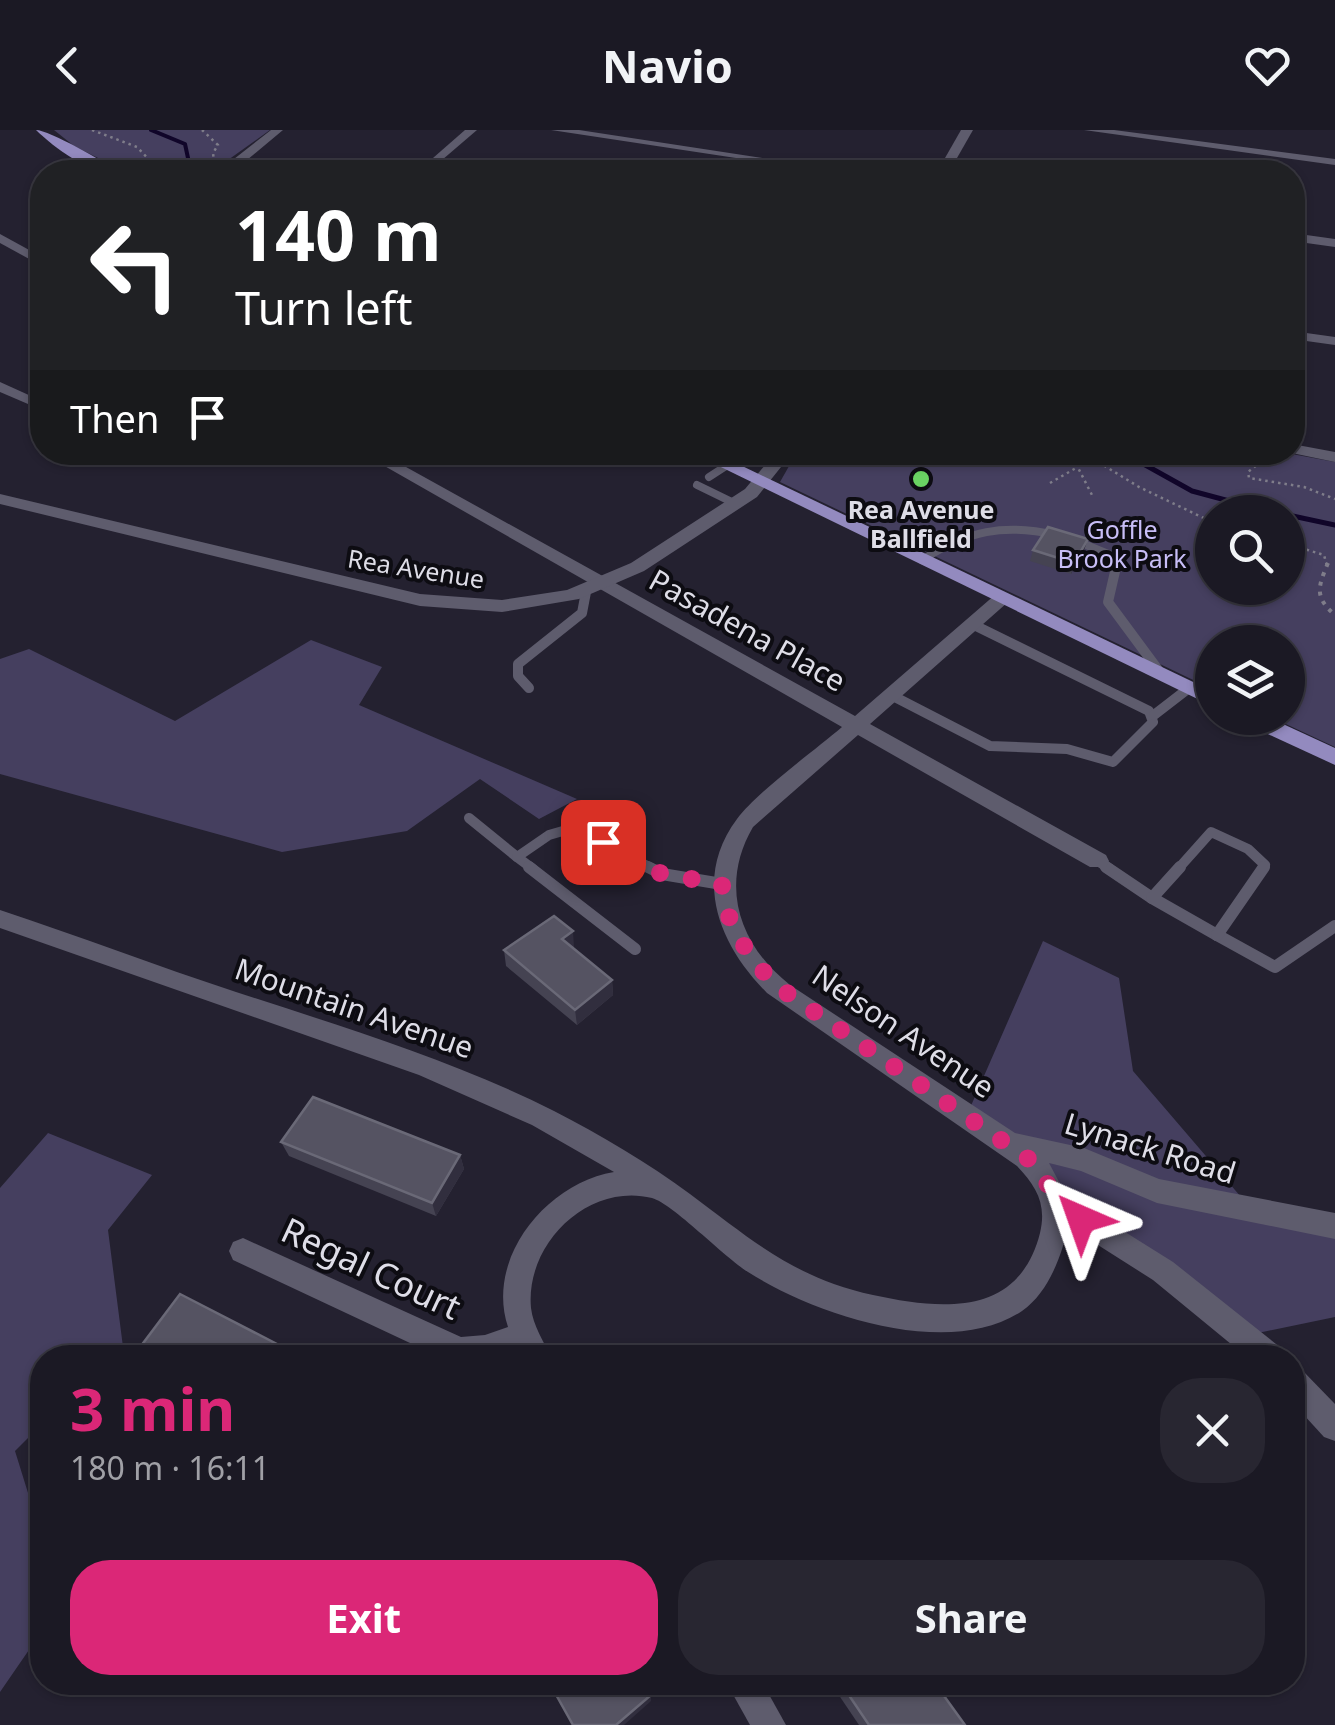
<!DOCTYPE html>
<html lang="en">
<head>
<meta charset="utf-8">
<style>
  :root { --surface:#1b1924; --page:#282631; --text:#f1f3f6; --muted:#a0a0a6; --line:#393841; --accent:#db2777 }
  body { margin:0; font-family:"Noto Sans",sans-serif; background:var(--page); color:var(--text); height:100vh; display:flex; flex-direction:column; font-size:38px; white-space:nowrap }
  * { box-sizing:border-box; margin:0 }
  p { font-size:32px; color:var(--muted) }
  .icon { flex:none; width:55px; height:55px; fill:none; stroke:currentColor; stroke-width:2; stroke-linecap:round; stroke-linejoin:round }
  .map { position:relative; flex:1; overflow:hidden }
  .drawer { position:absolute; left:30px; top:1215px; width:1275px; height:350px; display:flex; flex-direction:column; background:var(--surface); border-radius:40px; box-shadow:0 2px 8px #0004,0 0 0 2px var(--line) }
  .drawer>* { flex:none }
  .hud { position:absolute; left:30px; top:30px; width:1275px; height:305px; border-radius:40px; box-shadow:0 2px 8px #0004,0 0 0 2px var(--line); background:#202124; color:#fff; overflow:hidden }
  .controls { position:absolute; left:1195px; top:365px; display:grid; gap:20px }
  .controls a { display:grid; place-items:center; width:110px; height:110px; border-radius:50%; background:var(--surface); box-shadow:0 2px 8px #0004,0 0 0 2px var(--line); font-size:50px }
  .pin { position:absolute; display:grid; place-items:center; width:85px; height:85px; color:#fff; margin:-42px; border-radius:20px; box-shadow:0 5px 15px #0006 }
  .me { position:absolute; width:110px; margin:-55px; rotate:317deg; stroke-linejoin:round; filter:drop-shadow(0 0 8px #0008) }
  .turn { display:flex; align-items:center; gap:35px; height:210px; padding:0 40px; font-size:45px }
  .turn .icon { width:130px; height:130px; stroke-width:2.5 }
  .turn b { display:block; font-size:70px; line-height:85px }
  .then { display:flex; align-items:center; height:95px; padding:0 40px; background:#0003; gap:20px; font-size:38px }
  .round { display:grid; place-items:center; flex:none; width:105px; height:105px; border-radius:40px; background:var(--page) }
  .head { display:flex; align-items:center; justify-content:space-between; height:170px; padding:0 40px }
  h1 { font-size:60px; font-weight:700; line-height:75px; color:var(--accent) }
  .cta { display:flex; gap:20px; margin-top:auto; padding:20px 40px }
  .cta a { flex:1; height:115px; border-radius:40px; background:var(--accent); color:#fff; font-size:40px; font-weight:700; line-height:115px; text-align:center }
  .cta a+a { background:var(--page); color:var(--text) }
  header { display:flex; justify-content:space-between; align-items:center; height:130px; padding:0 40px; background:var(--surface); font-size:45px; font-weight:700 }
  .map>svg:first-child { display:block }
  .green { fill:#453f5f; fill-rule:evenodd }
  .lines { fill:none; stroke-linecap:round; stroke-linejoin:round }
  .stream-far1 { stroke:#100529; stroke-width:4 }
  .stream { stroke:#100529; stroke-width:5 }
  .path-far1 { stroke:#7f7d8a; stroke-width:2.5; stroke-dasharray:2.5 4; stroke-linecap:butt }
  .path { stroke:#7f7d8a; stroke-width:4; stroke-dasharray:4 6; stroke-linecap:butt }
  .service-far2 { stroke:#5e5c6d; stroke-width:8 }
  .service-far1 { stroke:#5e5c6d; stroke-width:10 }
  .service { stroke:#5e5c6d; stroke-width:12 }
  .minor { fill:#5e5c6d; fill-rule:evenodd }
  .tertiary { fill:#5e5c6d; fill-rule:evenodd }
  .primary { fill:#938abf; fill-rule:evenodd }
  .wall { fill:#454352 }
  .shaded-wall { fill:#312e3e }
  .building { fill:#555362; stroke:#6a6977; stroke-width:2.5 }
  .route { stroke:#db2777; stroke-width:18; stroke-dasharray:0 32.4 }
  .poi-dot { fill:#6ad363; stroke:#0d0c12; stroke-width:4 }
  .labels { text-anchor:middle; stroke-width:8; stroke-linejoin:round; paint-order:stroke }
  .far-poi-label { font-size:25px; font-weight:bold; fill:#dedde7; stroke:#0d0c12 }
  .far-park-label { font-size:25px; fill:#c8bef7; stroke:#0d0c12 }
  .far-street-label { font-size:25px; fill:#dedde7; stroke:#0d0c12 }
  .street-label { font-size:30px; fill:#dedde7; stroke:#0d0c12 }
  .near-street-label { font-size:35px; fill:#dedde7; stroke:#0d0c12 }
</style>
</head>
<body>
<header><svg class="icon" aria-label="back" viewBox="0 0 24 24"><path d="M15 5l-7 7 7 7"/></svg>Navio<svg class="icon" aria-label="heart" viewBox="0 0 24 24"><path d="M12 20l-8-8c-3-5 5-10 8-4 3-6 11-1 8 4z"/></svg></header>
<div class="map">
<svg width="1335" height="1595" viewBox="0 0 1335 1595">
  <rect width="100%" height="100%" fill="#242130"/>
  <g class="green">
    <polygon points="54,0 270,0 221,35 263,42 126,42 74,16"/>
    <path d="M797,322H1281L1335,332V617L1273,588H1288V512H1212V559L780,352ZM1212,382H1288V458H1212Z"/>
    <polygon points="311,510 382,537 359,575 577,669 539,689 480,649 407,701 282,722 0,644 0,529 29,519 175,591"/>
    <polygon points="1043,811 1119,848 1133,941 1253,1081 1335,1098 1335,1187 1253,1204 1061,1067 970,978"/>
    <polygon points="48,1003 152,1045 108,1100 123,1217 113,1227 42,1228 42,1294 15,1321 42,1408 42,1501 0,1562 0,1058"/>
  </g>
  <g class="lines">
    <polyline class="stream-far1" points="151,0 185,14 191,42"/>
    <g class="stream">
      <polyline points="1122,322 1192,361 1270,382"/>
      <polyline points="1288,385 1335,395"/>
    </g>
    <g class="path-far1">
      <polyline points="92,0 137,17 161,42"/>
      <polyline points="202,0 218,15 213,23 215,39 221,42"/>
      <polyline points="1070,322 1092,365"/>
      <polyline points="1082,322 1139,357 1212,392"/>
      <polyline points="1263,322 1266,328 1248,342 1249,348 1304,357 1335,369"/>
      <polyline points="1050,353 1076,338"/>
      <polyline points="1288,414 1324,425 1327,436"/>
    </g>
    <path class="path" d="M1328,433C1318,457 1314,467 1335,485"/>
    <g class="service-far2">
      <polyline points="709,347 726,336"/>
      <polyline points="697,355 736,374"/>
      <polyline points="1074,410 1118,428 1116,436"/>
      <path d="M922,430C967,401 1004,393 1056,405"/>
    </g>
    <g class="service-far1">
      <polyline points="1117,433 1108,472 1159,541"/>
      <polyline points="529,558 518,546 518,534 582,483 586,462"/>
      <polyline points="891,565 990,616 1067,619 1113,632 1153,592 1149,581 972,494"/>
      <polyline points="1154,585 1189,558"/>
      <polyline points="469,688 517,727"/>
      <polyline points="1098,731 1110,739"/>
      <polyline points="533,739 517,727 549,705 573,698 653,739"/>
      <polyline points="1178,739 1211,702 1248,719 1265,735 1262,739"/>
    </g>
    <g class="service">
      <polyline points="529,737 635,819"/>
      <polyline points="648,737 662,744 722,754"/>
      <polyline points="1106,737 1152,768"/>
      <polyline points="1180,737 1152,768 1217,805"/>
      <polyline points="1217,805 1275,837 1335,796"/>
      <polyline points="1217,805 1264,737"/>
    </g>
    <g class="minor">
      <polygon points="271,0 283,0 247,30 294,42 275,42 234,33 234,29"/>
      <polygon points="465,0 477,0 428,42 417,42"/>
      <polygon points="551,0 579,0 855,42 828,42"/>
      <polygon points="1084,0 1114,0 1335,29 1335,35"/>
      <polygon points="1292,103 1335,109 1335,117 1292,111"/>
      <polygon points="0,104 42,127 42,136 0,113"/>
      <polygon points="1292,201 1335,207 1335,215 1292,209"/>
      <polygon points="0,252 42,271 42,280 0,262"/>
      <polygon points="1292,314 1335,322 1335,332 1287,322 1292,322"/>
      <polygon points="232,322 250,322 239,329"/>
      <path d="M360,322H379L855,586L996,464H1008V472L870,594L1106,725L1109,731L1106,737H1090L858,605L753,697C719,755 739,815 790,855L1015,1003L1084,1018L1159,1049L1335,1083V1109L1157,1073L1081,1041L1049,1033L1066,1065L1173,1132L1281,1218L1285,1228H1248L1153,1150L1068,1096C1062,1126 1048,1163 1022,1181C950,1230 815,1185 748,1142C724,1127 673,1074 652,1068C588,1052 525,1114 531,1178C533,1196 544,1211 551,1228H521L519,1222L507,1228H442L233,1130L229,1121L233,1112L243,1108L461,1207L485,1205L508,1197C485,1128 547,1053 614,1042L532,995L419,945L0,798V780C79,806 157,836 236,862C343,897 453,930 554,981C601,1005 648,1033 690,1064C752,1110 794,1148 873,1165C942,1180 1019,1187 1040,1103C1047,1074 1036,1056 1017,1036L767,863C719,815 692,749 737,689C757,662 814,621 842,597Z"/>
      <polygon points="1292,1236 1302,1240 1335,1274 1335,1311 1324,1307 1292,1272"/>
      <polygon points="726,1552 762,1552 786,1595 750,1595"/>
    </g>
    <g class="tertiary">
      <polygon points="961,0 973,0 949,42 937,42"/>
      <polygon points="776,322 793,322 757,367 644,441 579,469 502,482 420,476 0,374 0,364 420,464 502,470 567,460 631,433 745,359"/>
    </g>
    <g class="primary">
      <path d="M36,0C49,0 105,32 118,42C89,44 57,20 36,0Z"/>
      <polygon points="690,322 713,322 1212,561 1212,576"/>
      <polygon points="1241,588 1270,588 1335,618 1335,635 1244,593"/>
    </g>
  </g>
  <g class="wall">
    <polygon points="1088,409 1084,420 1071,444 1030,431 1033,420"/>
    <polygon points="574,817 573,818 612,850 613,865 577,895 506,836 504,820"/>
    <polygon points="281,1012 460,1025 464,1039 436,1086 289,1026"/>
    <polygon points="830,1552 934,1552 965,1595 859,1595"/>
  </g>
  <g class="shaded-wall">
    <polygon points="1088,409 1084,420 1071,444 1074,433"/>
    <polygon points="573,801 574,817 564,825 562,809"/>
    <polygon points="612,850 613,865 577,895 575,880"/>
    <polygon points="460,1025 464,1039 436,1086 432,1073"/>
    <polygon points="651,1565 651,1571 624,1595 616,1595"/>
  </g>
  <g class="building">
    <polygon points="1048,397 1088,409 1074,433 1033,420"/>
    <polygon points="554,786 573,801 562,809 612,850 575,880 504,820"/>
    <polygon points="313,967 460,1025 432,1073 281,1012"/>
    <polygon points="180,1164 304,1228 151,1228 138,1220"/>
    <polygon points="549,1552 643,1552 651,1565 616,1595 573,1595"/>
    <polygon points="840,1552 934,1552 965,1595 869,1595"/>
  </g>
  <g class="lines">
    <path class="route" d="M603,712L662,744L722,754C725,795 748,824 774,854L1030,1030C1054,1058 1049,1068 1081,1089"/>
  </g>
  <circle class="poi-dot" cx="921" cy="349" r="10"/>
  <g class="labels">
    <g class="far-poi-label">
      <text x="921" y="389">Rea Avenue<tspan x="921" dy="29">Ballfield</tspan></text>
    </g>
    <g class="far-park-label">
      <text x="1122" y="409">Goffle<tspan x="1122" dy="29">Brook Park</tspan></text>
    </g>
    <g class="far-street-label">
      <text transform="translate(416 439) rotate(9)" y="9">Rea Avenue</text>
    </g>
    <g class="street-label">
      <text transform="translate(747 501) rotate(29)" y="10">Pasadena Place</text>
      <text transform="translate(354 879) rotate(19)" y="10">Mountain Avenue</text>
      <text transform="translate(903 902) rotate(34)" y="10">Nelson Avenue</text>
      <text transform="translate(1150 1019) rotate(17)" y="10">Lynack Road</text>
    </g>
    <g class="near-street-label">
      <text transform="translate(371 1139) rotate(25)" y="12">Regal Court</text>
    </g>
  </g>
</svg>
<div class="controls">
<a><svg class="icon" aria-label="search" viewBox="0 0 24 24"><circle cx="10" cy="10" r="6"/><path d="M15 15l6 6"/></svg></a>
<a><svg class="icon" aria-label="layers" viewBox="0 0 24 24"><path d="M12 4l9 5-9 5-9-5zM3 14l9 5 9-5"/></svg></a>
</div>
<div class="pin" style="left:603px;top:712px;background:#d93025"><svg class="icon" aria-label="arrive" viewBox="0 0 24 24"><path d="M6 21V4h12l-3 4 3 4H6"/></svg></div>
<svg class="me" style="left:1081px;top:1089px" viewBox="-20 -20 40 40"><path d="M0-17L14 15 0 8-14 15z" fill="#db2777" stroke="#fff" stroke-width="4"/></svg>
<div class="hud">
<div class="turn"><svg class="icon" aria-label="left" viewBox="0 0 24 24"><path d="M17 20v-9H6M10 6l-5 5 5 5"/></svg><div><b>140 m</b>Turn left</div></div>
<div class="then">Then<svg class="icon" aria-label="arrive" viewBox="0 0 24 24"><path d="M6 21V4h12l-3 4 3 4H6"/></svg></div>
</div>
<section class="drawer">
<div class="head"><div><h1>3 min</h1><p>180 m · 16:11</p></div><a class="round"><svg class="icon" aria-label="close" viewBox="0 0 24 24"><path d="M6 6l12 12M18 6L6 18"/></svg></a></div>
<div class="cta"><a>Exit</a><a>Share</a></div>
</section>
</div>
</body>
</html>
